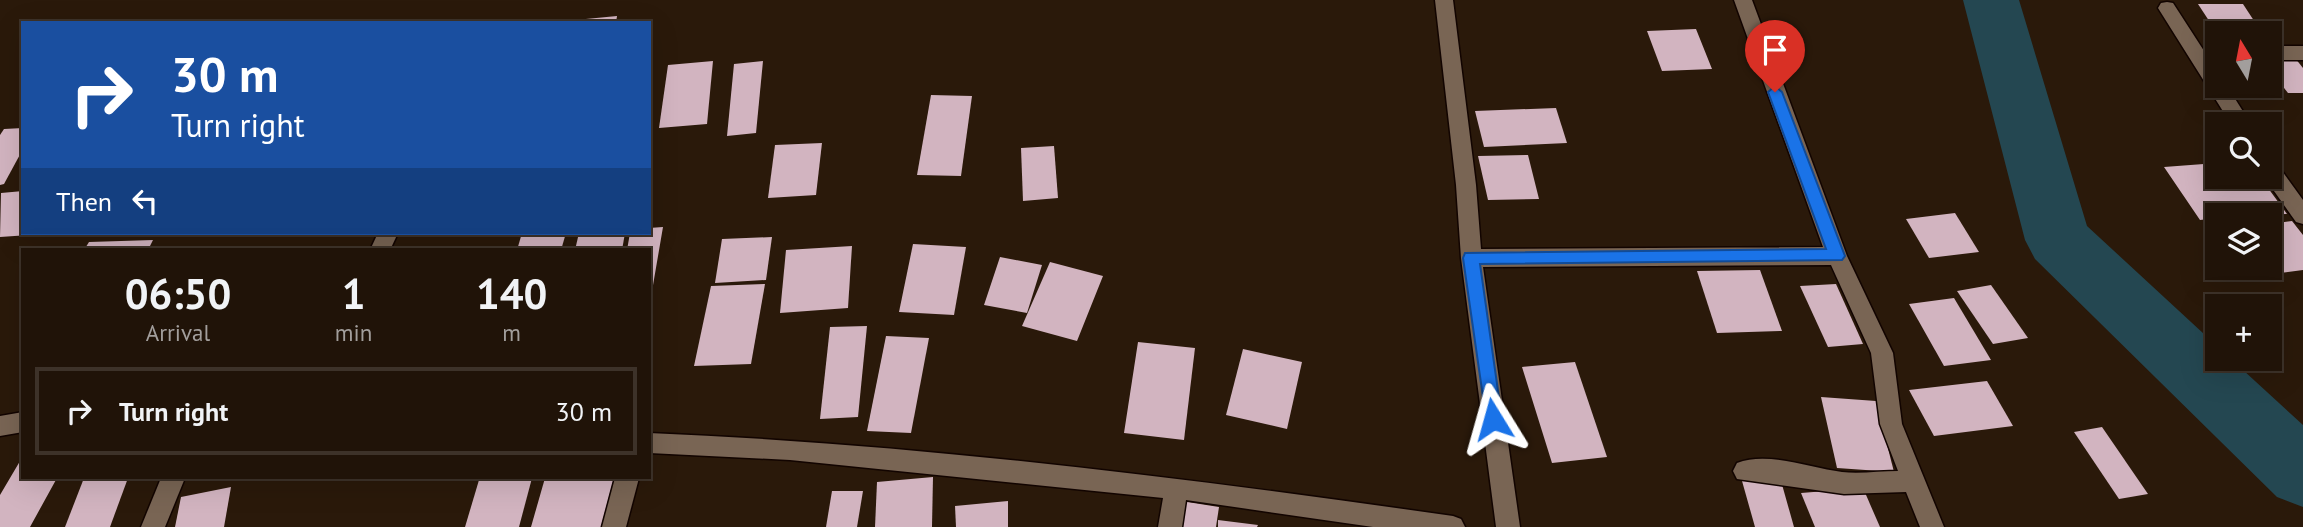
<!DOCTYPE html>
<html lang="en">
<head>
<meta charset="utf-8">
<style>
  :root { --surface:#201308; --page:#281c12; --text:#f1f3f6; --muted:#a29e9c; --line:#3d3229 }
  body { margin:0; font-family:"PT Sans",sans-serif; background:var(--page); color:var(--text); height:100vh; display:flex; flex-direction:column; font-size:26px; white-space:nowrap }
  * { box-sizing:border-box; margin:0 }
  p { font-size:23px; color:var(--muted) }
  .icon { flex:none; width:38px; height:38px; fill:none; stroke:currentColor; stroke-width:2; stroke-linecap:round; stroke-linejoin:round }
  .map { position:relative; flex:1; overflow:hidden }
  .details { position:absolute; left:21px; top:248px; width:630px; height:231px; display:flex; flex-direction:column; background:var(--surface); border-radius:0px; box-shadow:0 7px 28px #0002,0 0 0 2px var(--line) }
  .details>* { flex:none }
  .hud { position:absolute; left:21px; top:21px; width:630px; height:214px; border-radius:0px; box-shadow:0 7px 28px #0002,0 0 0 2px var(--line); background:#1a4fa0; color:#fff; overflow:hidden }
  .needle { width:46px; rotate:350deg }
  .tools { position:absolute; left:2205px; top:21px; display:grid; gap:14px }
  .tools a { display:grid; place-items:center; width:77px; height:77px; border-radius:0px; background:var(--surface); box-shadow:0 7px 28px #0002,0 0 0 2px var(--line); font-size:35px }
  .pin { position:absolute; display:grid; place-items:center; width:60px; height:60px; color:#fff; margin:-72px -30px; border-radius:50% 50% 50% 0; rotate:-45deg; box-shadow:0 0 7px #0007 }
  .pin .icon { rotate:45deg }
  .me { position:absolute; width:77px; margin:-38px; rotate:352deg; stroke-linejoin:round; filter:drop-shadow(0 0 5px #0008) }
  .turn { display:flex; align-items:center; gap:24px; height:147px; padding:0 35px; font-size:32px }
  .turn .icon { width:91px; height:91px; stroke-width:2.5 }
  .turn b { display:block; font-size:49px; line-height:60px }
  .then { display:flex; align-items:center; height:66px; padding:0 35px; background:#0003; gap:14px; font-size:26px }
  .eta { display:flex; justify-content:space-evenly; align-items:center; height:119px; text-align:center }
  .eta b { font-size:42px; font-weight:600; line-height:49px }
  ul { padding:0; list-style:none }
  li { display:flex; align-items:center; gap:21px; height:88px; margin:0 14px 10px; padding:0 21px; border:4px solid var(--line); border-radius:0px }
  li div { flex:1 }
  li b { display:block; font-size:26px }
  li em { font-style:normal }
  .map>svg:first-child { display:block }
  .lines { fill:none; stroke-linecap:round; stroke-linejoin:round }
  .river { fill:#244751; fill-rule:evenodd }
  .building { fill:#d2b4c0 }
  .minor-casing { stroke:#120400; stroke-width:3 }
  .minor { fill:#796554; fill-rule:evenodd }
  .route { fill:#1a73e8; stroke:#114b97; stroke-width:2 }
</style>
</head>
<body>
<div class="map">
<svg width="2303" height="527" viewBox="0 0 2303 527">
  <rect width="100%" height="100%" fill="#2a190a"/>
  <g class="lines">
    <polygon class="river" points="1963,0 2019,0 2087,226 2217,346 2217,359 2231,359 2303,425 2303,507 2277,497 2035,259 2025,240"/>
  </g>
  <g class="building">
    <polygon points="2198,4 2243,4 2262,33 2217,33"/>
    <polygon points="617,16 616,23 565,23 565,21"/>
    <polygon points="1696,29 1712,69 1662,71 1647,31"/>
    <polygon points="2295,58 2303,68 2303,93 2288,93 2270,70 2270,60"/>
    <polygon points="713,61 707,124 659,128 668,65"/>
    <polygon points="763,61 756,133 727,136 734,64"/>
    <polygon points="2234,86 2258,86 2265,95 2241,95"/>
    <polygon points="931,95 972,96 961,176 917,175"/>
    <polygon points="1556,108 1567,143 1484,147 1475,111"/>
    <polygon points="23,128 23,149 4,184 0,185 0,135 4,129"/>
    <polygon points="822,143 816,195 768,198 775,145"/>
    <polygon points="1054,146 1058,198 1023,201 1021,148"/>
    <polygon points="1528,155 1539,199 1488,200 1478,156"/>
    <polygon points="2217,163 2217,177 2260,177 2287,214 2217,215 2217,218 2200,220 2164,167"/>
    <polygon points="23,191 23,233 29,235 0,237 1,193"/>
    <polygon points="1955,213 1979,252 1929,258 1906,219"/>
    <polygon points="2292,221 2303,235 2303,270 2249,277 2241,268 2270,268 2270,224"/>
    <polygon points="663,227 652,291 649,291 649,250 627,250 630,233 649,233 649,228"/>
    <polygon points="522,233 566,233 561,250 517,250"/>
    <polygon points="579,233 625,233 622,250 575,250"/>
    <polygon points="772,237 766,280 715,283 722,239"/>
    <polygon points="153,240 148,250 84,250 89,242"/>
    <polygon points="913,244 966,247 954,315 899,312"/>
    <polygon points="510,246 509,250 415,250 415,248"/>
    <polygon points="852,246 848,308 780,313 786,250"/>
    <polygon points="1000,257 1042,265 1027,313 984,305"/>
    <polygon points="1050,262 1103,276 1077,341 1022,326"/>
    <polygon points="1760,270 1782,331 1717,333 1697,271"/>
    <polygon points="765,284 751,364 694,366 711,286"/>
    <polygon points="1836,284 1863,344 1828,347 1800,286"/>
    <polygon points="1991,285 2028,338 1993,344 1957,291"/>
    <polygon points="1954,298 1991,360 1944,366 1909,304"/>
    <polygon points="867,326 858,417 820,419 830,327"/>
    <polygon points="886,336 929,338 911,433 867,431"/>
    <polygon points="1138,342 1195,348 1184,440 1124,433"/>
    <polygon points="1243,349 1302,362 1287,429 1226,415"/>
    <polygon points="1575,362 1607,457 1552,463 1522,367"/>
    <polygon points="1987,381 2013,426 1934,436 1909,390"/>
    <polygon points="1821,397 1876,401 1894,472 1837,468"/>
    <polygon points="2102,427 2148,494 2119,499 2074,432"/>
    <polygon points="23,456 23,478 57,478 30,527 0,527 0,495"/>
    <polygon points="933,477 932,527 875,527 877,482"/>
    <polygon points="84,478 128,478 110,527 65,527"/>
    <polygon points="532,478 519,527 465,527 479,480"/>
    <polygon points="545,478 614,478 601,527 531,527"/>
    <polygon points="1742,481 1781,481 1794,527 1755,527"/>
    <polygon points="231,487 224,527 175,527 181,497"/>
    <polygon points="1863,488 1880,527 1815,527 1801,493"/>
    <polygon points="832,491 863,491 857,527 826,527"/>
    <polygon points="1008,501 1008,527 956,527 955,506"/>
    <polygon points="1181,501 1219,507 1216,527 1177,527"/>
    <polygon points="1218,520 1258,525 1257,527 1218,527"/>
  </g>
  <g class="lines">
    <defs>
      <g id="minor">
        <path d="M1435,0H1453L1476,185L1481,249L1823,247L1734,0H1752L1847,256L1893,353L1902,424L1944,527H1920L1906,492L1844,494L1737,479L1733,471L1737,463C1768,451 1810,468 1842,472C1860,474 1880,471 1898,471L1880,424L1871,353L1831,265L1483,267L1520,527H1496L1461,258L1456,185Z"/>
        <polygon points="2167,2 2173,3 2217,71 2217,86 2227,86 2251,124 2231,124 2158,8 2161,3"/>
        <rect x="2270" y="46" width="33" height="14"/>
        <polygon points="2270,162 2277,164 2303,200 2303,224 2296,222 2264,177 2270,177"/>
        <polygon points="378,233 398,233 390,250 370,250"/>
        <polygon points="23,412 23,432 0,436 0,416"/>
        <path d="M649,433C919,444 1186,478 1453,516L1461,519L1465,527H1373L1186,500L1182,527H1158L1163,498L790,460L649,453Z"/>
        <polygon points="161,478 185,478 165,527 141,527"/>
        <polygon points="615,478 639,478 626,527 602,527"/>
      </g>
    </defs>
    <use href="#minor" class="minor-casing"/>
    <use href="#minor" class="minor"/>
  </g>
  <polygon class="route" points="1775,86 1782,92 1845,256 1842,260 1480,264 1502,419 1499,425 1493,427 1487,425 1463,258 1465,253 1826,249 1768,92"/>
</svg>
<div class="tools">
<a><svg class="needle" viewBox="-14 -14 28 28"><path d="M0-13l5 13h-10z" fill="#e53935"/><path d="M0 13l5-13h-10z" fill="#a29e9c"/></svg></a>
<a><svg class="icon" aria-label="search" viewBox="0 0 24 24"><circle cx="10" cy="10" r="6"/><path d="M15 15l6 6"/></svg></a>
<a><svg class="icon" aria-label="layers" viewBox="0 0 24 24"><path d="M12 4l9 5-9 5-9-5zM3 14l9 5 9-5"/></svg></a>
<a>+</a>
</div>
<div class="pin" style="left:1775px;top:92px;background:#d93025"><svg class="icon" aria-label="arrive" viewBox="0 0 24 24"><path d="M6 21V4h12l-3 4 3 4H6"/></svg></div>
<svg class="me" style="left:1493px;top:419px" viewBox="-20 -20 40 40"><path d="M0-17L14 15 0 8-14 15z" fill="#1a73e8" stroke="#fff" stroke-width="4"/></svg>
<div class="hud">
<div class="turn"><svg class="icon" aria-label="right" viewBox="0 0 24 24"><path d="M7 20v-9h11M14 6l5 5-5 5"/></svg><div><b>30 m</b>Turn right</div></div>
<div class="then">Then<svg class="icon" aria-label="left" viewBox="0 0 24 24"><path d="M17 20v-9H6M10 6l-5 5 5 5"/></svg></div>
</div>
<section class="details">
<div class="eta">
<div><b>06:50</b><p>Arrival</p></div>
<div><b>1</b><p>min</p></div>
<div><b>140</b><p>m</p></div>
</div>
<ul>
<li><svg class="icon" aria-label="right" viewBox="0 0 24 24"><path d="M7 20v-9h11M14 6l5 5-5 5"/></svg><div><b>Turn right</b></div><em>30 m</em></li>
</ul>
</section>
</div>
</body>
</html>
